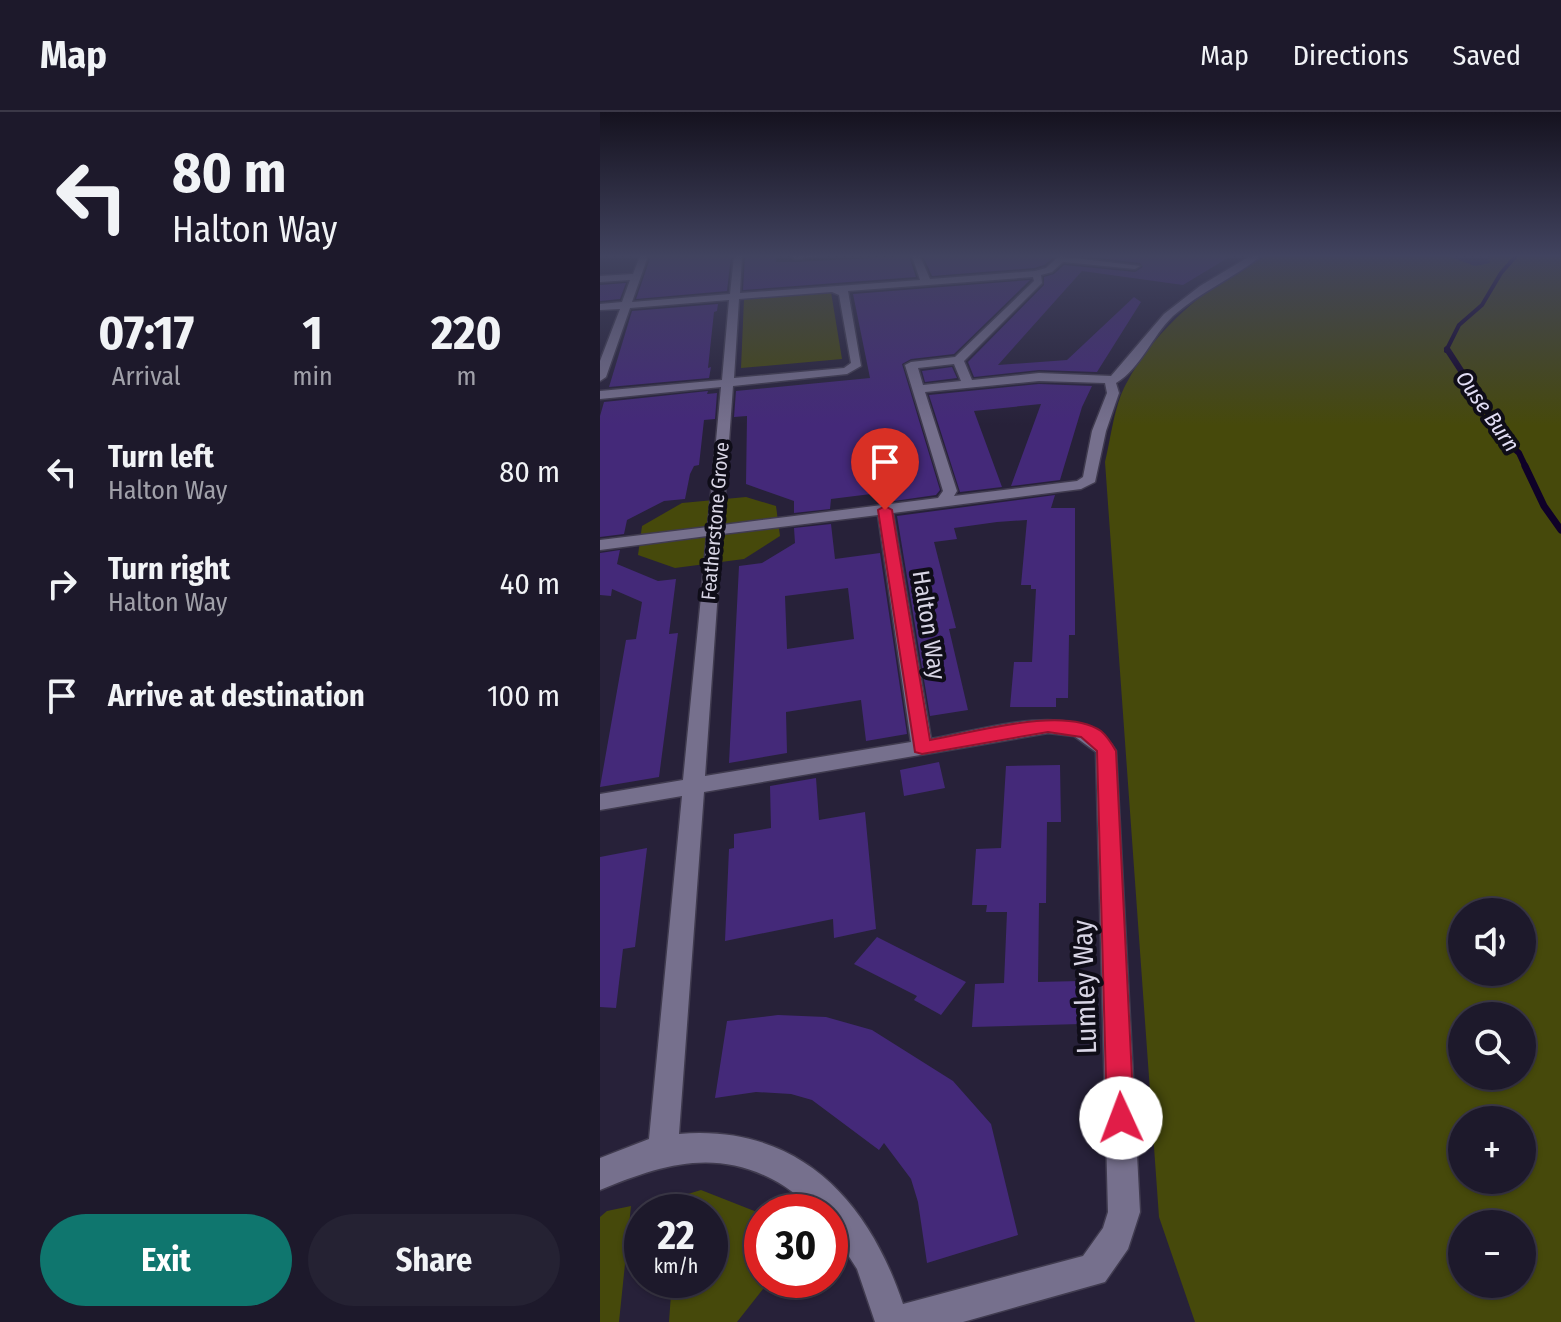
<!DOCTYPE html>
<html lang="en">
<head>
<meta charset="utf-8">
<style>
  :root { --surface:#1d192b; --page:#252233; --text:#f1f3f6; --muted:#a0a0a9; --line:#3b3847; --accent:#0f766e }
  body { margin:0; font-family:"Fira Sans Condensed",sans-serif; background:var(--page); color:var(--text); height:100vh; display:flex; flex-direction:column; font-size:30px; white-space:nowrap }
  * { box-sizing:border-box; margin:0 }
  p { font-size:26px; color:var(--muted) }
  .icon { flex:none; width:44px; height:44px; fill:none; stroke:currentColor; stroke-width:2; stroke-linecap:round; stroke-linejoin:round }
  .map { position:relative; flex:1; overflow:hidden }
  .drawer { display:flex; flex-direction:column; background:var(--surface); width:600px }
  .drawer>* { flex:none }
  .guide { background:#1d192b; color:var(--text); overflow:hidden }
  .tools { position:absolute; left:848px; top:786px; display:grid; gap:16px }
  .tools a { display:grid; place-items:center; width:88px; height:88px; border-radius:50%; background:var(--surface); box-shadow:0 2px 6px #0004,0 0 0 2px var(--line); font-size:40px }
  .speed { position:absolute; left:24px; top:1082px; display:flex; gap:16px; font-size:40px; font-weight:700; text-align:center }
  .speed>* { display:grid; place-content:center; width:104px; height:104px; border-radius:50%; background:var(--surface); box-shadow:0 2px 6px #0004,0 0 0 2px var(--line); line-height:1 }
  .speed small { font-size:20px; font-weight:400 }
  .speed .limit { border:12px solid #d22; background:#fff; color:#111 }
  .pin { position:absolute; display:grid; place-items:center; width:68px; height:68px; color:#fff; margin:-82px -34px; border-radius:50% 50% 50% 0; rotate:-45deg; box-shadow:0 0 8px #0007 }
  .pin .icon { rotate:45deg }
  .me { position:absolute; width:88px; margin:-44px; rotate:358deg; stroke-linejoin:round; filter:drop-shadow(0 0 6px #0008) }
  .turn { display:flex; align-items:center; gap:28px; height:168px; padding:0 40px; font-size:36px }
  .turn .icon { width:104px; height:104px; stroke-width:2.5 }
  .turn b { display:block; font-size:56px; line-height:68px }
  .eta { display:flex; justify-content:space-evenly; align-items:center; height:136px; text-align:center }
  .eta b { font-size:48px; font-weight:700; line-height:56px }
  .action { display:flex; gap:16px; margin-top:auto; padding:16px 40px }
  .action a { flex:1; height:92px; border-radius:48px; background:var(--accent); color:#fff; font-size:32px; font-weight:700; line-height:92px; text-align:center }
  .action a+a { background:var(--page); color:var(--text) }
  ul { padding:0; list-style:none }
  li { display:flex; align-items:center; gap:24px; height:112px; padding:0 40px }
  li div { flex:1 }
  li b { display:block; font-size:30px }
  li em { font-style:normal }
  header { display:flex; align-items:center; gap:48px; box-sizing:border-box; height:112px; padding:0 40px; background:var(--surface); border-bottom:2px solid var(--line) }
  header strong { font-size:38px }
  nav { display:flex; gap:44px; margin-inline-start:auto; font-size:28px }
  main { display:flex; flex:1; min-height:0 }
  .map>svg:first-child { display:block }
  .green { fill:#46490b; fill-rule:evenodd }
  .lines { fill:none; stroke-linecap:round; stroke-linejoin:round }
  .stream-far2 { stroke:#0f0128; stroke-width:4 }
  .stream-far1 { stroke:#0f0128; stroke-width:6 }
  .stream { stroke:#0f0128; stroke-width:7 }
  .building { fill:#442979; fill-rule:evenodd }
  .minor-casing { stroke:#403b4f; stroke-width:3 }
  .minor { fill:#76708d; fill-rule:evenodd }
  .route { fill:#e11d48; stroke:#92132f; stroke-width:2 }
  .labels { text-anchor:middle; stroke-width:8; stroke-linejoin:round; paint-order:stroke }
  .far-street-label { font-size:20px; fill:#d8d5e5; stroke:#0f0d18 }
  .far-water-label { font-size:22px; font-style:italic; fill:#e2def5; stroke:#0f0d18 }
  .street-label { font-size:24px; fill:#d8d5e5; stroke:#0f0d18 }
  .near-street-label { font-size:28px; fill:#d8d5e5; stroke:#0f0d18 }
</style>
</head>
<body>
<header>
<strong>Map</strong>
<nav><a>Map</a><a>Directions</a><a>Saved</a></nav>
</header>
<main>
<section class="drawer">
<div class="guide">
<div class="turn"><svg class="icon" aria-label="left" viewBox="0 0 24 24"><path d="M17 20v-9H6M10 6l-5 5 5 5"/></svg><div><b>80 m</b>Halton Way</div></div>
</div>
<div class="eta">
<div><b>07:17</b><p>Arrival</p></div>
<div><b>1</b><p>min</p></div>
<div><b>220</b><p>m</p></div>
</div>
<ul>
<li><svg class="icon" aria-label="left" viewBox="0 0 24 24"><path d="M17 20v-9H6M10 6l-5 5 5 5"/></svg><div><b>Turn left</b><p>Halton Way</p></div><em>80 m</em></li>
<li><svg class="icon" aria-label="right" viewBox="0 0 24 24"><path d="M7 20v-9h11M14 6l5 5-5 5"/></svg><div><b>Turn right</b><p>Halton Way</p></div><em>40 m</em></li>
<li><svg class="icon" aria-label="arrive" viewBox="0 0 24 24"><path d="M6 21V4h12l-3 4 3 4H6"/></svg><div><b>Arrive at destination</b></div><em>100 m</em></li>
</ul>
<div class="action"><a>Exit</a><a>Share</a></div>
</section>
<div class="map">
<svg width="961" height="1210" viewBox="0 0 961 1210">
  <rect width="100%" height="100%" fill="#272139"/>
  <g class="green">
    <path d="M666,144H848L875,154L890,151L889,144H961V1210H595L559,1105L505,350C511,326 514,294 526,272C557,214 608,173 666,144ZM862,800H922V860H862ZM862,904H922V964H862ZM862,1008H922V1068H862ZM862,1112H922V1172H862Z"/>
    <polygon points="231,180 242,247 141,256 144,187"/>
    <polygon points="146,385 176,394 180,424 144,447 75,456 38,443 42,414 82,391"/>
    <polygon points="101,1078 162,1102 162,1168 170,1168 137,1210 69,1210 72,1168 110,1168 110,1100 77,1100 78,1085"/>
    <polygon points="31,1094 19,1210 0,1210 0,1105 7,1099"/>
  </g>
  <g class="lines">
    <polyline class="stream-far2" points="846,239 859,213 882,193 901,161 916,144"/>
    <polyline class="stream-far1" points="847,237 908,331 919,341 926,356"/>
    <polyline class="stream" points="925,354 944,394 961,418"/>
  </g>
  <g class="building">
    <polygon points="51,144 131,144 127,179 36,187"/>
    <polygon points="145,144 176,144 176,150 195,150 309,144 316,165 143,178"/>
    <polygon points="323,144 455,144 444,153 434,156 332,164"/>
    <polygon points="483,144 631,144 583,173 482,159 398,253 467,248 534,185 541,190 497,260 439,258 374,265 368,250 444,173 444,165 454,162 464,153 535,160 543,155 540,151"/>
    <polygon points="430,168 354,242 311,247 302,252 340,378 336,383 294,389 289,387 287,380 231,387 230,397 194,401 194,389 146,372 147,304 134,305 136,279 270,266 253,182"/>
    <polygon points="26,171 20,187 0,189 0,173"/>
    <polygon points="118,192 117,199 114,200 108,256 111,255 109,266 9,275 32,199"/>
    <polygon points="352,255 357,266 325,270 322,259"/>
    <polygon points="439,272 492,274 482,295 460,368 411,374 441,292 374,299 402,375 360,380 329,283"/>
    <polygon points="108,279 107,282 117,281 115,307 104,308 99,353 94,354 90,362 85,387 64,389 27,408 24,422 0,425 0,304 4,290"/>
    <polygon points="455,383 451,396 475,396 475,523 469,523 468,586 456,586 456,595 410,595 414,550 432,550 436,477 431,477 431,473 421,473 427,408 397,410 354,416 357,427 334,430 356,516 349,517 368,598 330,604 297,404"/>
    <path d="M231,412L235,447L280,441L307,622L266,629L261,588L186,600L187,641L129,651L139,454L162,451L195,431L194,416ZM248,476L254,527L187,537L185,484Z"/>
    <polygon points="20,438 17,452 58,469 76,467 69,522 78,521 59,665 0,675 26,528 36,527 42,490 12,477 11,484 0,483 0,441"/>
    <polygon points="339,650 345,676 304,684 300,658"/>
    <polygon points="460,653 461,710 447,710 446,791 439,791 438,870 480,869 481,912 372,915 375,872 404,871 407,800 386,800 387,793 372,793 376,737 401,736 406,654"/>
    <polygon points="216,666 219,708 265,700 276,817 234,826 233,807 125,829 129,737 134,736 134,722 171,716 170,674"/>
    <polygon points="47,736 35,835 23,837 16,896 0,895 0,745"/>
    <polygon points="277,825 366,870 341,903 314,888 317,884 254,852"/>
    <polygon points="178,903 226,905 272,918 353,969 391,1012 418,1123 327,1151 318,1090 311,1067 284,1031 279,1038 212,988 191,982 156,980 115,986 127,909"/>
  </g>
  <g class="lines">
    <defs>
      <g id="minor">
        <path d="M40,144H48L32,190L130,182L134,144H142L140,181L320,168L312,144H320L330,167L435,159L446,156L459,144L540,154L535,157L463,150L452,160L441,163L442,171L364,249L372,268L439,261L511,264L564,202L600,174L650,144H661C634,166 600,180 573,204C552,224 541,256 516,271L519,281L506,319L495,370L481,377L293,401L331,627C383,618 483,584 516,639L540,1100L528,1137L505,1170L363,1210H275L257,1157L230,1115V1100C210,1100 200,1084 184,1074C120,1034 63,1052 0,1078V1046L49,1027L82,684L0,698V682L83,668L107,424L0,438V428L108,415L121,275L0,287V279L122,268L129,188L30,196L6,265L0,269V249L20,197L0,198V192L22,190L30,168L0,170V164L33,162ZM433,165L434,169L355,245L311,250L305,253L343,379L338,386L123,413L133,274L247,262L261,254L248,179ZM232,180L239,183L251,251L244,256L134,266L139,187ZM354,252L361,269L323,273L318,256ZM439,269L505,271L507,281L492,319L483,365L477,369L354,384L357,379L325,280ZM278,403L311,630L105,664L122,422ZM448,621L474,624L496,640L508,1100L503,1116L483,1144L303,1192C268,1087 198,1012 79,1022L104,680Z"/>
        <polygon points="191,144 225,144 195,147"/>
      </g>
    </defs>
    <use href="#minor" class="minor-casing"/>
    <use href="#minor" class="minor"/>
  </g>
  <linearGradient id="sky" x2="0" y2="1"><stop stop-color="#15121f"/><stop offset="0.46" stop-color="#41435f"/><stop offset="1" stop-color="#41435f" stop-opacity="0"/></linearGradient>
  <rect width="961" height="313" fill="url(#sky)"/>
  <path class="route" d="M285,394L292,398L330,628C372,621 464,593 501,619C507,624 512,632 516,639L534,1006L530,1016L521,1020L511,1016L507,1006L497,639L481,625L448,620L322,642L315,640L278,398Z"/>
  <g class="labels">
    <g class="far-street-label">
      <text transform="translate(115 409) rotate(-85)" y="7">Featherstone Grove</text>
    </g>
    <g class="far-water-label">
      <text transform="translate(888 299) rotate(55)" y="8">Ouse Burn</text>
    </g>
    <g class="street-label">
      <text transform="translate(329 513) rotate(81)" y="8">Halton Way</text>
    </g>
    <g class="near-street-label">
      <text transform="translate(484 875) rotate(-92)" y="10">Lumley Way</text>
    </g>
  </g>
</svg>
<div class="tools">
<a><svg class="icon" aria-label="sound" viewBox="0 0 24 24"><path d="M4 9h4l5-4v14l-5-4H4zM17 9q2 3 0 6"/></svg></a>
<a><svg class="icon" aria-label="search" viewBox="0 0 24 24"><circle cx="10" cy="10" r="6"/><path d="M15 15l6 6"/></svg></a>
<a>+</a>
<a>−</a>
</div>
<div class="speed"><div>22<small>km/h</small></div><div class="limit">30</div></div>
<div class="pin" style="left:285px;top:398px;background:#d93025"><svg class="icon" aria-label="arrive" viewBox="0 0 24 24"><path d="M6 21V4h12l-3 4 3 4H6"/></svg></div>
<svg class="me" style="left:521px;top:1006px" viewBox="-20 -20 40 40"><circle r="19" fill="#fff"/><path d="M0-13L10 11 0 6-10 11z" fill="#e11d48"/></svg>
</div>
</main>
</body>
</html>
